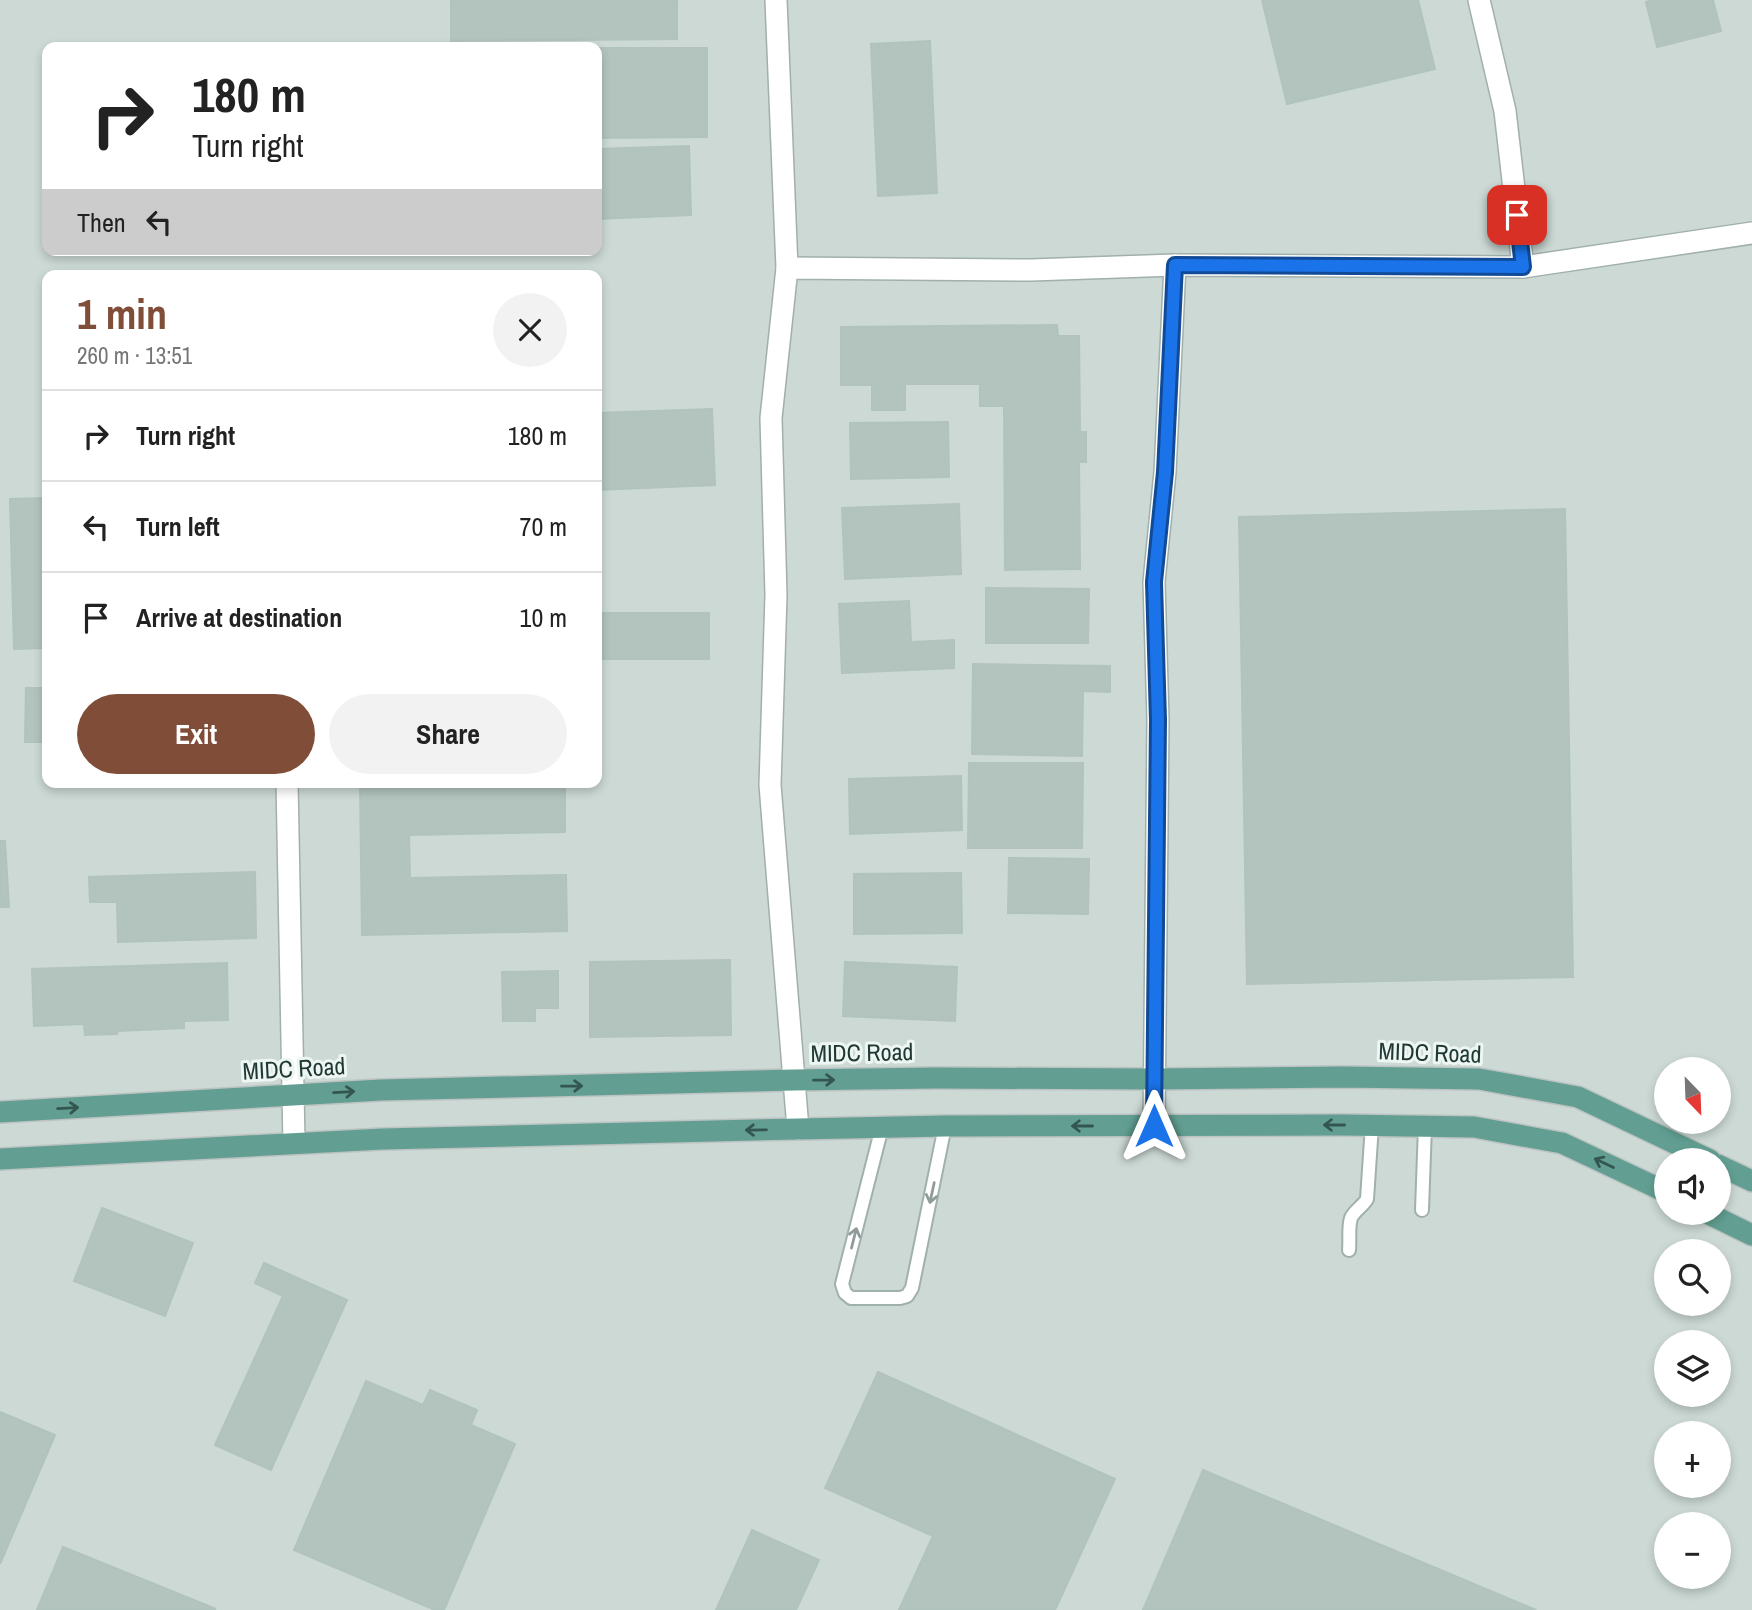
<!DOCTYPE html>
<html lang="en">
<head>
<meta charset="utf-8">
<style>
  :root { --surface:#fff; --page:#f2f2f2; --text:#222; --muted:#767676; --line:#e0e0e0; --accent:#804d38 }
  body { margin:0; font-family:"Archivo Narrow",sans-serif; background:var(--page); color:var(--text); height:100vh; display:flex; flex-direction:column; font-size:26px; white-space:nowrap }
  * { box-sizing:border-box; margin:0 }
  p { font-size:23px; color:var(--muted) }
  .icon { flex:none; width:38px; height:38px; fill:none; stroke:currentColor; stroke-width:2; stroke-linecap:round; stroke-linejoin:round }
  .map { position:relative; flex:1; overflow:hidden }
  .side { position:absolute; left:42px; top:270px; width:560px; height:518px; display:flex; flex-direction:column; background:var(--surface); border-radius:14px; box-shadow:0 4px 10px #0003 }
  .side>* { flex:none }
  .banner { position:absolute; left:42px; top:42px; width:560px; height:214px; border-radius:14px; box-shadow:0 4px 10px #0003; background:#fff; color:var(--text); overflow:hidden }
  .needle { width:46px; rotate:157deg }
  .buttons { position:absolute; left:1654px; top:1057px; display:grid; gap:14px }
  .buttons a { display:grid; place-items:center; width:77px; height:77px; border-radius:50%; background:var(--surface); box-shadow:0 4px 10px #0003; font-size:35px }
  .pin { position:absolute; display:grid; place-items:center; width:60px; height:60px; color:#fff; margin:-30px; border-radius:14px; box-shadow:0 4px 10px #0006 }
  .me { position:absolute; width:77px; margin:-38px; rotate:0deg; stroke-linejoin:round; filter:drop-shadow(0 0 5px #0008) }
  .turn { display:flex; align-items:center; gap:24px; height:147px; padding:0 35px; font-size:32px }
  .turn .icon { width:91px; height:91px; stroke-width:2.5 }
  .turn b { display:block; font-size:49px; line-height:60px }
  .then { display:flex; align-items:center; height:66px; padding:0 35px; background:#0003; gap:14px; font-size:26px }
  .round { display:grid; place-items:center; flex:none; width:74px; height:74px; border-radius:37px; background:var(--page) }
  .summary { display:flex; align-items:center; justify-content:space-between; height:119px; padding:0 35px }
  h1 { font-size:42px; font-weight:700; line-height:52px; color:var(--accent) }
  .primary-button { display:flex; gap:14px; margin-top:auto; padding:14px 35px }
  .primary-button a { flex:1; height:80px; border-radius:42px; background:var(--accent); color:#fff; font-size:28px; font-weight:700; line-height:80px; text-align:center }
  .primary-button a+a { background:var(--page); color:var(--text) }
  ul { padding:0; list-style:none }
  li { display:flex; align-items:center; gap:21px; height:91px; padding:0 35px; border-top:2px solid var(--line) }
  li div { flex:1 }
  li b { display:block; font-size:26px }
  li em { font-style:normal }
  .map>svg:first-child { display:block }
  .built { fill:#ccd9d4; fill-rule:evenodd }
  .building { fill:#b3c4be; stroke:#b0c3bc; stroke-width:2 }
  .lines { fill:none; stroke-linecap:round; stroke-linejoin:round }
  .lane-casing { stroke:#a0b0ac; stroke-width:16 }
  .street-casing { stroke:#a0b0ac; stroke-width:24 }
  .primary-casing { stroke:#bcc3c2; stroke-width:24 }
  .lane { stroke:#fff; stroke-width:12 }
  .street { stroke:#fff; stroke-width:21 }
  .primary { stroke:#629f92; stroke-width:21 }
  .oneway { stroke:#335750 }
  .oneway2 { stroke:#8f9c99 }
  .route-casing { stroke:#114b97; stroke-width:18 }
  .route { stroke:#1a73e8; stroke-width:12 }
  .labels { text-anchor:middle; stroke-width:6; stroke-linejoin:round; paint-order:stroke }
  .street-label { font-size:24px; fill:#1f3833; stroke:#edf6f2 }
</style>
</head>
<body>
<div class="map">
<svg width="1752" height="1610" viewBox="0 0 1752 1610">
  <rect width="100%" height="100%" fill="#dde9e5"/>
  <path class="built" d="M0,0H1752V1610H0ZM47,47H597V250H47ZM47,275H597V782H47ZM1666,1069H1718V1122H1666ZM1666,1160H1718V1213H1666ZM1666,1251H1718V1304H1666ZM1666,1342H1718V1395H1666ZM1666,1433H1718V1486H1666ZM1666,1524H1718V1577H1666Z"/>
  <g class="building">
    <polygon points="451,0 677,0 677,39 451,41"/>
    <polygon points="1262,0 1418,0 1435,69 1287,104"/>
    <polygon points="1653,0 1713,0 1721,31 1657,47 1646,2"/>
    <polygon points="930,41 937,193 878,196 871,44"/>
    <polygon points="597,48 707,48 707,137 597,138"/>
    <polygon points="689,146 691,215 597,219 597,149"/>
    <polygon points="1057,325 1058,336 1079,336 1080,432 1086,432 1086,462 1079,462 1080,569 1005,570 1004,406 980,406 980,384 905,384 905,410 872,410 872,385 841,385 841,327"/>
    <polygon points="712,409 715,485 597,490 597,413"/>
    <polygon points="948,422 949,477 851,479 850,423"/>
    <polygon points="47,498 47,648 14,649 10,499"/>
    <polygon points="959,504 961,574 845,579 842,508"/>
    <polygon points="1565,509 1573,977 1247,984 1239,517"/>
    <polygon points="986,588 1089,589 1088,643 986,643"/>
    <polygon points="909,601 911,642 954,640 954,668 842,673 839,604"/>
    <rect x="603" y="613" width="106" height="46"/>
    <polygon points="973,664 1110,666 1110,692 1083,691 1082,756 972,754"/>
    <polygon points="26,688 47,688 47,742 25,742"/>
    <polygon points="969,763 1083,763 1082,848 968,848"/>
    <polygon points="961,776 962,830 850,834 849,779"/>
    <polygon points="360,782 565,782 565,832 409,835 410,878 566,875 567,931 362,935"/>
    <polygon points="0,841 5,841 9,907 0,907"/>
    <polygon points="1009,858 1089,859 1088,914 1008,913"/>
    <polygon points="255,872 256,938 118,942 117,902 90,902 89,877"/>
    <polygon points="961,873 962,933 854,934 854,874"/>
    <polygon points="730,960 731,1035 590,1037 590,962"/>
    <polygon points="845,962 957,967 955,1021 843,1016"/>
    <polygon points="227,963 228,1020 184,1021 184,1028 118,1031 117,1034 85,1035 84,1024 34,1026 32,969"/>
    <polygon points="558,971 558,1008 535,1008 535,1021 503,1021 502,972"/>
    <polygon points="102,1208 193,1243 165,1316 74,1281"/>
    <polygon points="264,1263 347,1300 271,1470 215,1445 283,1296 255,1283"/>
    <polygon points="878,1372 1115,1479 1055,1610 899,1610 933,1536 825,1488"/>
    <polygon points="366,1381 423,1405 430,1390 477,1410 471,1425 515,1444 444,1610 435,1610 294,1550"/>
    <polygon points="0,1412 55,1435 0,1564"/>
    <polygon points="1203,1470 1536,1610 1143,1610"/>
    <polygon points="752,1530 819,1560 796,1610 716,1610"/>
    <polygon points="63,1547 216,1609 37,1610"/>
  </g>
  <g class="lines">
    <defs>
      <g id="lane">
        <polyline points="882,1127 842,1284 845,1293 851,1298 900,1298 907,1296 912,1288 945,1126"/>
        <polyline points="1422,1210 1425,1126"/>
        <path d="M1349,1250C1350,1241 1348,1227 1351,1218C1354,1211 1363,1206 1367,1199L1372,1125"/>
      </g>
      <g id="street">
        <polyline points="776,0 787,268"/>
        <polyline points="1523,267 1752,233"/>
        <polyline points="287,782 294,1143"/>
        <polyline points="1154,1127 1158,720 1154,582 1165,472 1175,265"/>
        <polyline points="798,1129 770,785 776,595 771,418 787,268 1031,270 1175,265 1523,267 1505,111 1479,0"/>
      </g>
      <g id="primary">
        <polyline points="0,1112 381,1090 794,1080 935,1078 1154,1079 1344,1077 1479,1079 1578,1097 1710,1160"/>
        <polyline points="0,1159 383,1139 798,1129 945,1126 1344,1125 1474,1127 1562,1143 1666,1192"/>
        <polyline points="1718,1165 1752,1181"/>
        <polyline points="1707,1213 1752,1235"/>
      </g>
    </defs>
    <use href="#lane" class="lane-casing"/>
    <use href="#street" class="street-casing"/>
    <use href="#primary" class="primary-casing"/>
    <use href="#lane" class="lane"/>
    <use href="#street" class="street"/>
    <use href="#primary" class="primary"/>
  </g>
  <defs><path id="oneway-shaft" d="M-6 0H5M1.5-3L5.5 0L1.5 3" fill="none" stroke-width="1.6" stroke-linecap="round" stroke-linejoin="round" transform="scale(1.75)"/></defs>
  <g class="oneway">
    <use href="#oneway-shaft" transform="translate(824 1080) rotate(-1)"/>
    <use href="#oneway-shaft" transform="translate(572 1086) rotate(-1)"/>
    <use href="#oneway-shaft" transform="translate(344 1092) rotate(-3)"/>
    <use href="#oneway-shaft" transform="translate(68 1108) rotate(-3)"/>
    <use href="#oneway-shaft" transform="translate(1334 1125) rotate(180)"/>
    <use href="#oneway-shaft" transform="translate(1082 1126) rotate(-180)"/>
    <use href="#oneway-shaft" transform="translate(756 1130) rotate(179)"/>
    <use href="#oneway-shaft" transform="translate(1604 1163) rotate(-155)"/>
  </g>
  <g class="oneway2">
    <use href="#oneway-shaft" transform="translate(932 1193) rotate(102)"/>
    <use href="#oneway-shaft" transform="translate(854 1238) rotate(-76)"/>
  </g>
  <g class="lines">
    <defs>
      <polyline id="route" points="1154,1126 1158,720 1154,582 1165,472 1175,265 1523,267 1517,215"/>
    </defs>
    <use href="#route" class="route-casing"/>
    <use href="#route" class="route"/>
  </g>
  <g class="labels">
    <g class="street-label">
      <text transform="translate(862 1053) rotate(-1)" y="8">MIDC Road</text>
      <text transform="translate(1430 1053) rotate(2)" y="8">MIDC Road</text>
      <text transform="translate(294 1069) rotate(-3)" y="8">MIDC Road</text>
    </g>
  </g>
</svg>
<div class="buttons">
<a><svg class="needle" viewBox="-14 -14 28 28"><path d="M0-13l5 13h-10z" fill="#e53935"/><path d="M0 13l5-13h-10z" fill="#767676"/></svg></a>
<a><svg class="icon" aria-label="sound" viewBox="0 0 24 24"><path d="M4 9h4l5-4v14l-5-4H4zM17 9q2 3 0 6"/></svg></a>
<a><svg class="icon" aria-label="search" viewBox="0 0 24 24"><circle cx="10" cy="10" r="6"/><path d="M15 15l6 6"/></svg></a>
<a><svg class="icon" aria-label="layers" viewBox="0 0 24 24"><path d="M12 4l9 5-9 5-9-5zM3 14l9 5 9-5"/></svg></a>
<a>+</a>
<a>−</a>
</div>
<div class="pin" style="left:1517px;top:215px;background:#d93025"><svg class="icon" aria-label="arrive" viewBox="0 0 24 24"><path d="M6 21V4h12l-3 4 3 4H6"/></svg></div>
<svg class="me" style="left:1154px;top:1126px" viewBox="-20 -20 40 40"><path d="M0-17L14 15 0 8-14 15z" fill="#1a73e8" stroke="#fff" stroke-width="4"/></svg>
<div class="banner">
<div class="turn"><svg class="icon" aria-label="right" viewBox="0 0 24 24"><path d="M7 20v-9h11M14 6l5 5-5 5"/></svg><div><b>180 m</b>Turn right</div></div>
<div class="then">Then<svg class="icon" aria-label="left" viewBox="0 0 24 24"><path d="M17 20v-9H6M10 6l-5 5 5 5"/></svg></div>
</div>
<section class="side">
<div class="summary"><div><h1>1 min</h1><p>260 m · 13:51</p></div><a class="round"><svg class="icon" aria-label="close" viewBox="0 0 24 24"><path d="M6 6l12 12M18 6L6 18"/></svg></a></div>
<ul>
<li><svg class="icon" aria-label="right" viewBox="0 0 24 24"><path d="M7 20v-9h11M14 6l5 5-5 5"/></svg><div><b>Turn right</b></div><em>180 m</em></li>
<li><svg class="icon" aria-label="left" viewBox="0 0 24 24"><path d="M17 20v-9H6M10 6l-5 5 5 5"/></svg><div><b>Turn left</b></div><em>70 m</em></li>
<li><svg class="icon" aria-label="arrive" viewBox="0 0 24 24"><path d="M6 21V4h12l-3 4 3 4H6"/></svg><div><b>Arrive at destination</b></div><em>10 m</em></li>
</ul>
<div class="primary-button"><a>Exit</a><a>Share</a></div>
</section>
</div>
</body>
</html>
